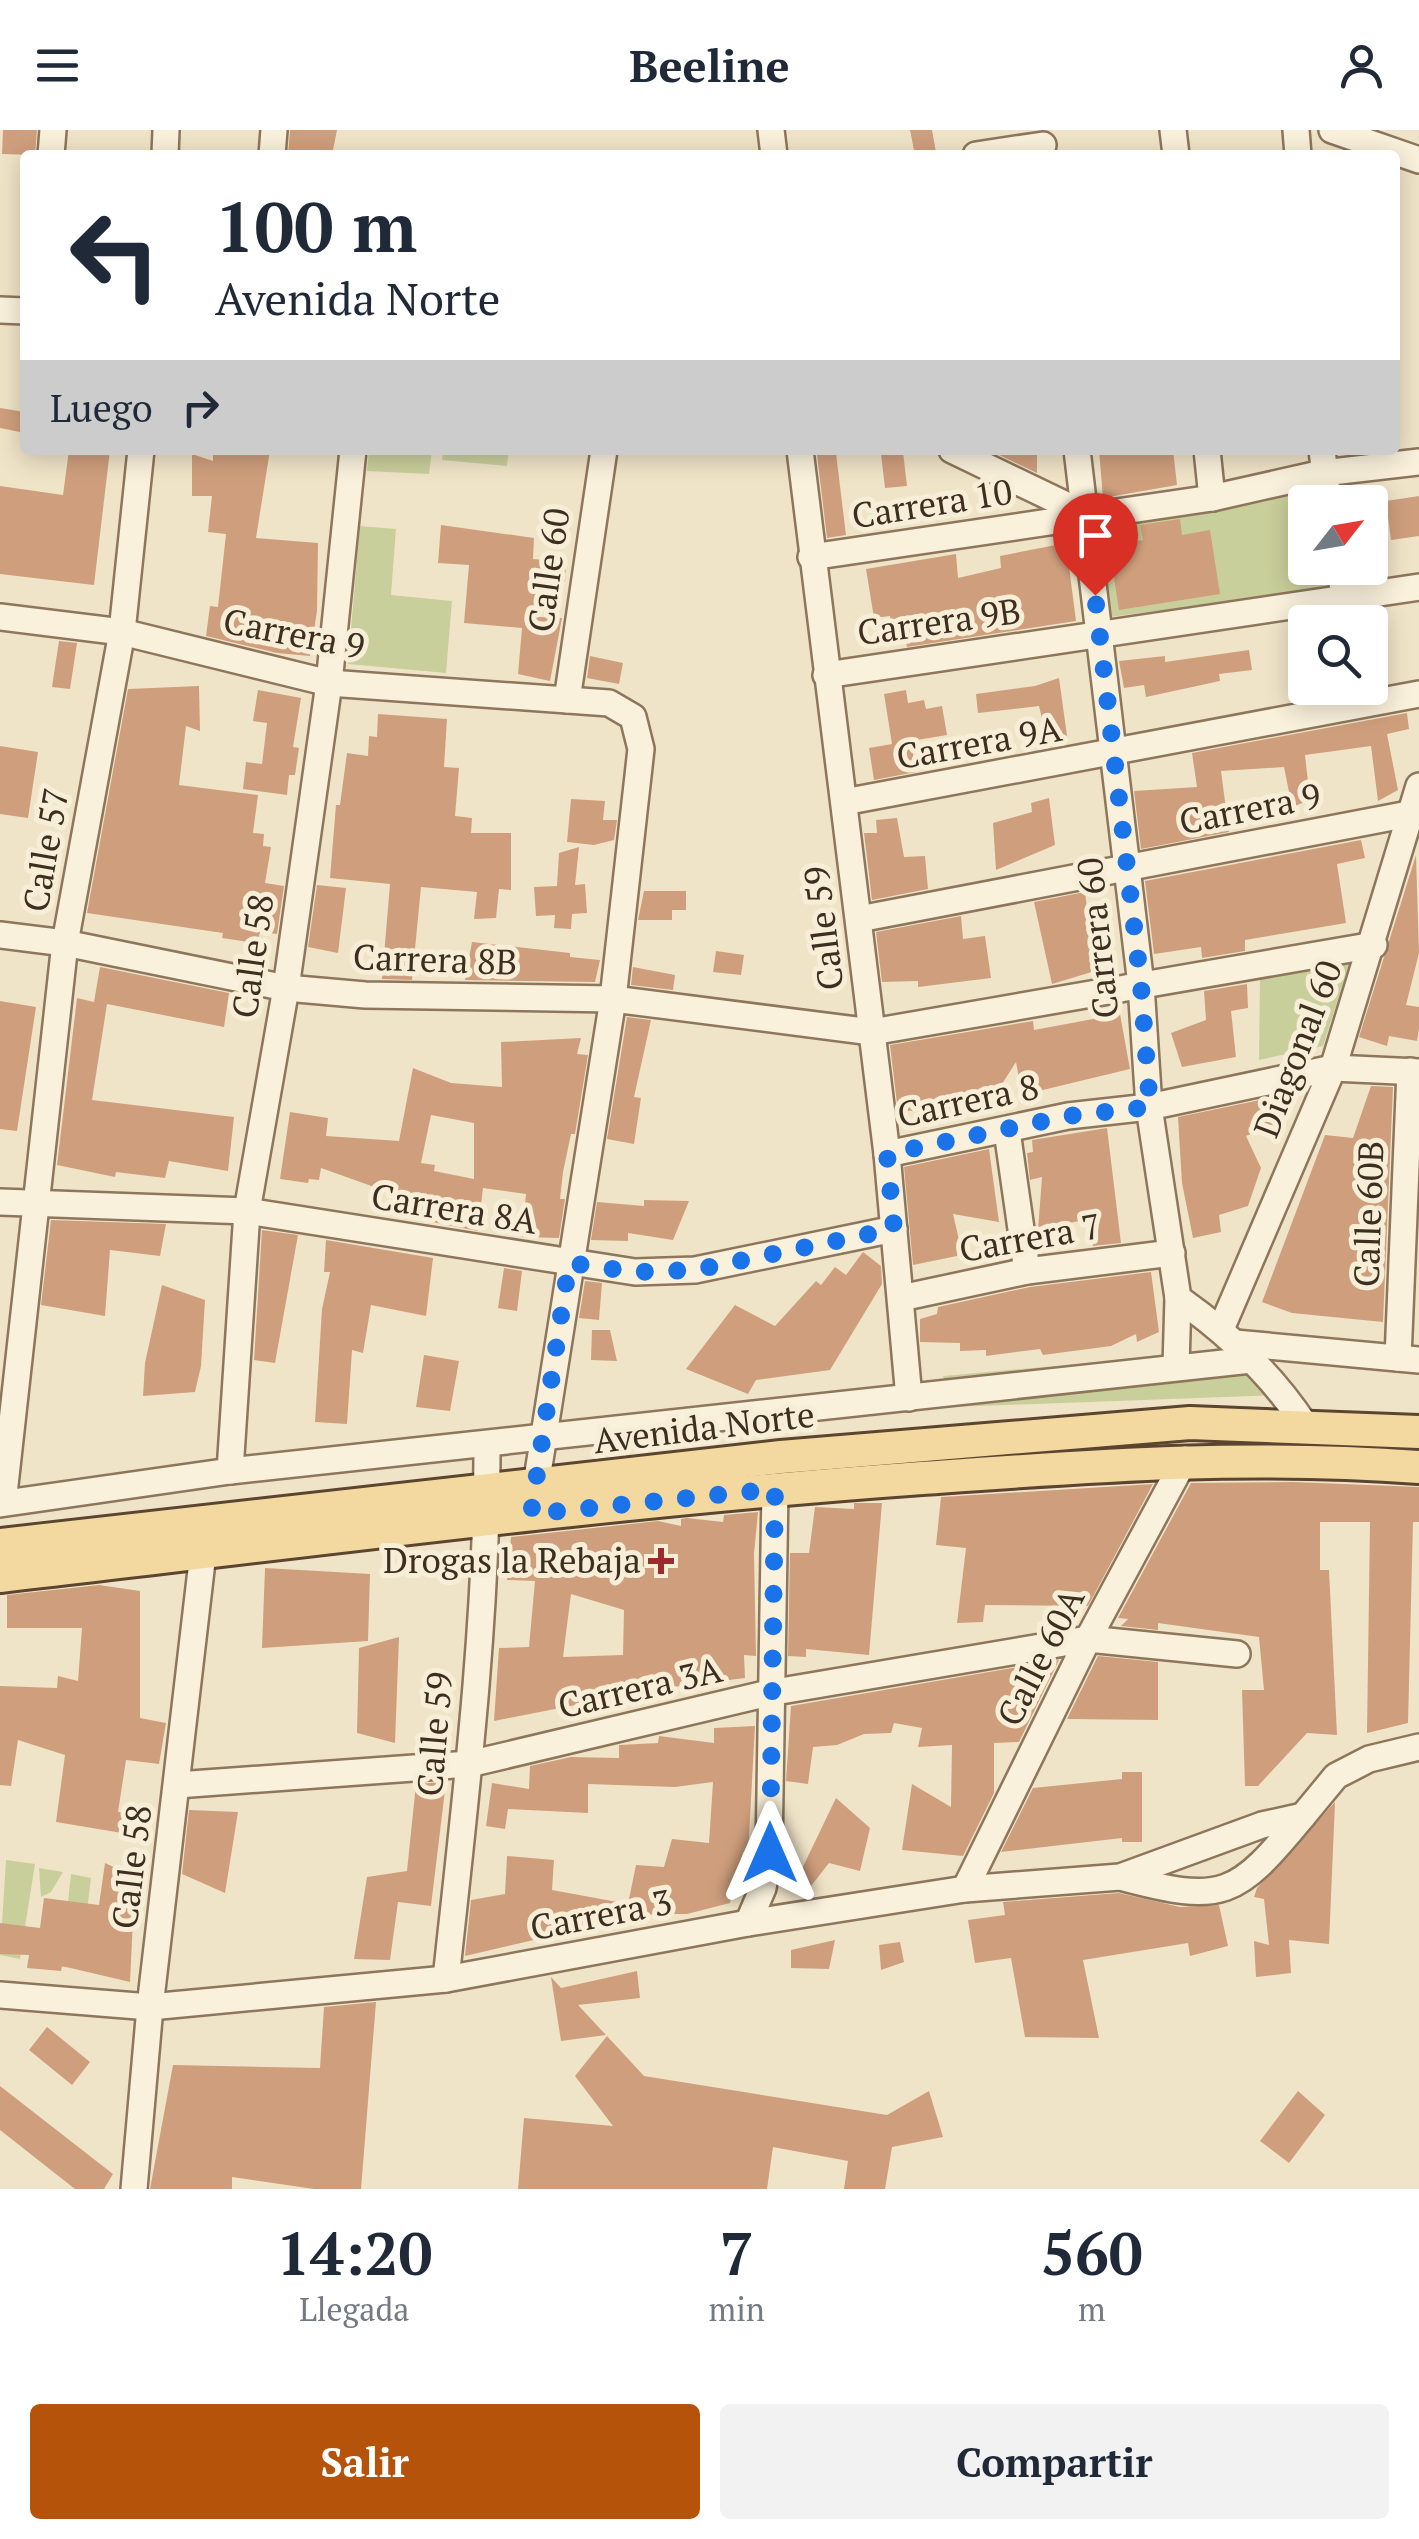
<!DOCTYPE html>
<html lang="es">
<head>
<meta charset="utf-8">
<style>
  :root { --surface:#fff; --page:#f2f2f3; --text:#1f2937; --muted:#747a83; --accent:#b45309 }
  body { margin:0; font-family:"PT Serif",serif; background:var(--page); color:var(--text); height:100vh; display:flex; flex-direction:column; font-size:38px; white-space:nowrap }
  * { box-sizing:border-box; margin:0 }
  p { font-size:32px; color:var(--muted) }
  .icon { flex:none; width:55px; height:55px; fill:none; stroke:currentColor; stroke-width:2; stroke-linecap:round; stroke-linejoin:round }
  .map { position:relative; height:2059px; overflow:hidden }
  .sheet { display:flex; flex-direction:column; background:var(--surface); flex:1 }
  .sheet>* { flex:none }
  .banner { position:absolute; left:20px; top:20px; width:1380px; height:305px; border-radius:10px; box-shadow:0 5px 25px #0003; background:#fff; color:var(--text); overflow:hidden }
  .needle { width:65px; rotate:59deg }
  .buttons { position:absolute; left:1288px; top:355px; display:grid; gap:20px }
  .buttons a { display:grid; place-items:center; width:100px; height:100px; border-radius:10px; background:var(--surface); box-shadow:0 5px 25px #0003; font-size:50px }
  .pin { position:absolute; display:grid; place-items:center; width:85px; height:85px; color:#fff; margin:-102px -42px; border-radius:50% 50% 50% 0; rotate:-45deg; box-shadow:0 0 10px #0007 }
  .pin .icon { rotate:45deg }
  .me { position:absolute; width:110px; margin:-55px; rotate:0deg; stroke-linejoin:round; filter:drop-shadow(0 0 8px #0008) }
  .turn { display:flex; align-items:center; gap:35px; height:210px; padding:0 30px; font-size:45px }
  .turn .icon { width:130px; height:130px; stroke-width:2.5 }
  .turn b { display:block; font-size:70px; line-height:85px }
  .then { display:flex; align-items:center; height:95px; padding:0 30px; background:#0003; gap:20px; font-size:38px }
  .eta { display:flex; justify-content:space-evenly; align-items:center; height:170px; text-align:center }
  .eta b { font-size:60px; font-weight:700; line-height:70px }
  .button { display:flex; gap:20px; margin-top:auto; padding:20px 30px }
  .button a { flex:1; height:115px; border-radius:10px; background:var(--accent); color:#fff; font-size:40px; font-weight:700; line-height:115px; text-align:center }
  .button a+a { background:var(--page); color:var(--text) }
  header { display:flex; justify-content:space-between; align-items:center; height:130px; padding:0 30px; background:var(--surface); font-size:45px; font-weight:700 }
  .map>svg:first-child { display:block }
  .green { fill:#c9cf9b }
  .building { fill:#cf9f7d; fill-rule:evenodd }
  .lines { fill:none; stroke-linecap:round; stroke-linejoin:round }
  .minor-casing { stroke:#8d765c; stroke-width:30 }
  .major-casing { stroke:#5b4430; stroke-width:38 }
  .minor { stroke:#faf1dc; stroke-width:25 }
  .major { stroke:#f3d9a0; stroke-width:32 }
  .route { stroke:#1a73e8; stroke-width:18; stroke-dasharray:0 32.4 }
  .poi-dot { fill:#9e2a2b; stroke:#f7eed8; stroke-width:4 }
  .labels { text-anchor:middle; stroke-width:10; stroke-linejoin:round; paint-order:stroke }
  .street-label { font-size:35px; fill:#3d2e20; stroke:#f7eed8 }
  .poi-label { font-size:35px; fill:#3d2e20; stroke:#f7eed8; text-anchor:end }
</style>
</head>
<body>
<header><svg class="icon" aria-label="menu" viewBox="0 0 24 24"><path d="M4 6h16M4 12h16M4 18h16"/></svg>Beeline<svg class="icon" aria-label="person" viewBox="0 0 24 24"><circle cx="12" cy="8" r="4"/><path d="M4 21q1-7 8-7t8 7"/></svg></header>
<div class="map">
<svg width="1419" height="2059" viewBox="0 0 1419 2059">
  <rect width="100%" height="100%" fill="#f0e4c8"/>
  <g class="green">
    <polygon points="369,320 432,320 429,344 367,341"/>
    <polygon points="443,320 509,320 507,336 442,330"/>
    <polygon points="1317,354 1320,372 1305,372 1305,438 1331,438 1334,459 1109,487 1097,393"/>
    <polygon points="360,396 396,399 391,465 452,471 446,543 348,534"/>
    <polygon points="1350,832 1323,916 1259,930 1260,848"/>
    <polygon points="1236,1220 1279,1265 952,1277 943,1246"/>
    <polygon points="6,1730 35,1734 20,1829 0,1825"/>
    <polygon points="39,1738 63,1742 51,1762 41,1767"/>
    <polygon points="71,1744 91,1748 86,1789 91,1838 61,1837"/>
  </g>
  <g class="building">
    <polygon points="3,0 37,0 35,25 2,24"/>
    <polygon points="290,0 337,0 332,25 288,25"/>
    <polygon points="910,0 932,0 936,22 915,25"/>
    <polygon points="0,278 25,282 25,303 0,298"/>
    <polygon points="69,320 110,320 94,455 0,444 0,356 63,365"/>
    <polygon points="213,320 270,320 256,408 318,413 317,481 310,526 277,523 206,506 210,476 218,477 226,404 208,402 212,366 192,366 192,324 213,331"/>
    <polygon points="989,320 1037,320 1037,343"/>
    <polygon points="1099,320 1173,320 1177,355 1103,368"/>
    <polygon points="903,322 907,356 885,358 881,324"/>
    <polygon points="836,323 846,405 827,408 817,325"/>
    <polygon points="1419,366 1419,406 1391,410 1386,371"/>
    <polygon points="1180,389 1182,405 1210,400 1220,464 1119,480 1109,416 1143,410 1140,395"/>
    <polygon points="441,395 534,408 533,429 566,432 565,452 543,450 540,487 562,488 550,551 518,544 522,498 464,493 469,435 438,433"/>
    <polygon points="1066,413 1076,491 907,517 903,494 891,496 890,486 874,488 866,439 956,424 958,448 1001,438 1000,426"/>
    <polygon points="59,511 77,513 70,559 52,557"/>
    <polygon points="1249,520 1252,540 1219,544 1220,551 1146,567 1144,555 1124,558 1119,531 1165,526 1165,532"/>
    <polygon points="590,526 623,533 619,554 587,548"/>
    <polygon points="1059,548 1068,613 1049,617 1039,576 978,583 976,564 1035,556"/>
    <polygon points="199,556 200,601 186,596 179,655 258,665 253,703 264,704 263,716 271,717 265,753 284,756 277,804 260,802 258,810 249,812 222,808 223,803 87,783 128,559"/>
    <polygon points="258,560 301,568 293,617 299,618 295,645 289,645 287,665 243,659 246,632 262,634 267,593 253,591"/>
    <polygon points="906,560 908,573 924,570 926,579 942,576 947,605 911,611 916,642 874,650 869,618 892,614 884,564"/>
    <polygon points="1407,583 1409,599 1387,604 1398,660 1378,671 1371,616 1305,625 1310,670 1292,677 1284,637 1221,641 1229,702 1141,719 1134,661 1197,657 1192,623"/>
    <polygon points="378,584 447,589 444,637 459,638 455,686 472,688 471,703 511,703 511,760 499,759 496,788 474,789 477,762 421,757 412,850 382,849 390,754 330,748 336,675 340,675 347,623 368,626 369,606 377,607"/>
    <polygon points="0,616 38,622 28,688 0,684"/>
    <polygon points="1049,668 1055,715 996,740 993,693 1032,682 1031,673"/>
    <polygon points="571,669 605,671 603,690 617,690 614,710 594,715 567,712"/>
    <polygon points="897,688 904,727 925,726 928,759 872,770 864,703 877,703 876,690"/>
    <polygon points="1361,710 1365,728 1337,734 1346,793 1245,810 1245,821 1202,828 1201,817 1154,824 1145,751"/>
    <polygon points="579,717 575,755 585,754 587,783 572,784 571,799 554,798 555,785 536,786 534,757 557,756 559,723"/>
    <polygon points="1416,725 1419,823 1406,875 1419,877 1419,898 1417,911 1389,906 1387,916 1359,907"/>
    <polygon points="317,755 346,758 338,823 308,817"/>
    <polygon points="644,761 686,761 686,780 672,780 672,790 638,790"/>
    <polygon points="1085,762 1095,841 1052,854 1034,772"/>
    <polygon points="961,786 963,809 985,806 991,848 918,857 918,851 882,852 876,802"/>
    <polygon points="472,812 570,823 570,827 600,830 595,852 465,850"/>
    <polygon points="716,821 744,825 741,845 713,842"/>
    <polygon points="100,837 229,863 224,897 107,874 92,970 234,987 228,1041 169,1031 165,1048 116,1042 115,1047 57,1035 77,868 94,872"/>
    <polygon points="633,837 675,845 673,860 631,855"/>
    <polygon points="1247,854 1248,878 1231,881 1236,927 1182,937 1171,903 1206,890 1204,861"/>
    <polygon points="0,871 36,877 17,1001 0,999"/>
    <polygon points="1120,884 1130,939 1022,965 1016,932 990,973 948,983 947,977 898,982 890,915 1033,891 1034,900"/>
    <polygon points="627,887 651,890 634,967 641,968 634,1014 607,1009"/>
    <path d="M581,908L577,924L588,925L575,1004H571L563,1042L560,1069H565L559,1108L522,1107L526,1064L483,1058L478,1101L392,1084L394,1064L321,1038L319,1050L309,1049L308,1053L280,1049L290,982L328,988L326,1006L399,1011L413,938L451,953L502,957L501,912ZM431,985L474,993V1049L434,1041L435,1035L421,1033Z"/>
    <polygon points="1371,956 1393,957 1383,1192 1292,1183 1262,1172 1325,1005 1353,1008"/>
    <polygon points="1293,963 1286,989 1246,1006 1261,1038 1248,1076 1219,1085 1221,1102 1193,1108 1182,1053 1178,987"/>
    <polygon points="1107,998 1121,1113 1093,1116 1088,1089 1038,1100 1042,1047 1030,1050 1027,1023 1033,1022 1032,1010"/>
    <polygon points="989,1019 999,1092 953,1084 960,1114 957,1126 913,1135 904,1037"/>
    <polygon points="644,1070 689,1071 673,1110 628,1103 628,1111 591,1110 597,1072 644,1076"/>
    <polygon points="51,1090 166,1094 160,1126 110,1120 105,1186 41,1175"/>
    <polygon points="262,1100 298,1105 275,1233 254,1230"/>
    <polygon points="326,1110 433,1128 426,1186 371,1175 363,1223 352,1220 347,1294 315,1292 322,1179 330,1142 324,1142"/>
    <polygon points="863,1122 881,1136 882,1154 830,1240 756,1250 748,1264 686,1239 735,1175 775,1196 816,1151 821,1155 835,1137 846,1145"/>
    <polygon points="504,1138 522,1141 517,1181 498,1178"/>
    <polygon points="1151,1142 1159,1202 1137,1212 1136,1204 1111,1216 1043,1225 1040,1219 986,1226 986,1220 960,1221 960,1213 920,1212 920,1189 937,1184 938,1177 1030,1157"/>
    <polygon points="585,1151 602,1153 599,1190 579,1188"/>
    <polygon points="162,1155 205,1170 201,1236 195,1262 143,1266 145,1233"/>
    <polygon points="592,1200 610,1200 617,1231 591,1230"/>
    <polygon points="424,1225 459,1231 450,1281 416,1277"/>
    <polygon points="1293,1352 1419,1357 1419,1392 1413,1392 1408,1593 1367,1603 1370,1392 1320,1392 1320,1440 1329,1440 1337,1605 1307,1603 1258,1656 1245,1656 1242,1560 1264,1560 1259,1507 1158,1493 1158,1500 1121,1496 1128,1489 1118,1488 1191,1353"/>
    <polygon points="1153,1354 1088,1476 985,1475 983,1492 957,1493 966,1418 936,1415 941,1367"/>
    <polygon points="854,1373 882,1373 869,1525 806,1519 806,1527 788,1526 790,1423 809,1423 815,1377 854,1379"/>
    <path d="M758,1382L754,1424L756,1526L744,1525L745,1548L657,1559L494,1591L499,1518L529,1517L535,1451L507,1450L511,1407L658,1391L681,1396V1389L687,1388L723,1392L724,1385ZM571,1464L624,1480L623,1525L563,1527Z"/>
    <polygon points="265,1438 370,1444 368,1511 262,1518"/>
    <polygon points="99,1455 140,1461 140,1588 166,1593 159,1634 126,1630 118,1682 124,1682 122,1703 56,1692 65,1625 18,1610 11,1656 0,1655 0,1556 57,1558 58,1546 78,1551 82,1498 7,1498 7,1465"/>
    <polygon points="399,1507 395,1613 357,1603 359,1518"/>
    <polygon points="1098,1526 1158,1532 1158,1590 1067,1589"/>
    <polygon points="1059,1530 1019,1612 994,1613 994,1663 963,1726 902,1720 912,1654 951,1677 952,1615 918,1617 922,1598 894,1593 891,1603 864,1604 837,1615 813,1617 808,1654 786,1651 791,1576"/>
    <polygon points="755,1596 748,1724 743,1722 730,1773 687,1784 654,1784 598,1795 465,1826 471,1770 505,1764 507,1726 554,1730 552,1760 628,1774 636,1735 664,1737 672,1709 709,1713 713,1652 675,1657 588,1654 588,1683 508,1679 505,1699 486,1696 492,1653 529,1659 530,1636 571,1627 619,1628 619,1615 658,1613 659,1606 714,1613 714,1598"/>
    <polygon points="1122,1642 1142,1642 1142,1712 1122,1712 1122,1708 1001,1722 1033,1658 1122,1649"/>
    <polygon points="446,1652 431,1776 398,1772 390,1830 354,1829 367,1747 407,1741 416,1654"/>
    <polygon points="836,1668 870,1698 860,1741 829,1733 811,1756 798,1747"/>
    <polygon points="1335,1672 1329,1814 1289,1810 1291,1843 1256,1847 1254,1811 1269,1815 1264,1769 1254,1767 1257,1758"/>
    <polygon points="189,1680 238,1682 225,1763 182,1744"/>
    <polygon points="105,1733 135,1747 130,1852 62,1836 61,1841 27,1838 29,1825 0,1824 0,1793 40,1798 44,1768 99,1775"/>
    <polygon points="1119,1763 1180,1777 1219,1775 1228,1816 1190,1826 1188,1813 1083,1830 1099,1908 1025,1907 1011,1828 975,1833 968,1790 1005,1785 1003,1772"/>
    <polygon points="835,1810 829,1839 791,1838 791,1820"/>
    <polygon points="900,1812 904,1832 881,1840 879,1815"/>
    <polygon points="637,1841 640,1868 578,1875 606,1905 561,1911 551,1847 561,1858"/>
    <polygon points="376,1872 361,2059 314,2059 232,2047 232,2059 150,2059 173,1935 320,1938 324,1877"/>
    <polygon points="47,1897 90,1932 72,1955 29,1920"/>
    <polygon points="607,1906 644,1946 887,1985 929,1961 943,2007 892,2017 885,2059 844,2059 848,2031 773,2017 767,2059 518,2059 524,1988 613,1996 575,1946"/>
    <polygon points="0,1956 113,2044 104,2059 75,2059 0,2000"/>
    <polygon points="1298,1961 1325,1985 1289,2033 1260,2011"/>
  </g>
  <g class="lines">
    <defs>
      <g id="minor">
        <polyline points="771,0 774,25"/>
        <polyline points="1173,0 1176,25"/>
        <polyline points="1296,0 1298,25"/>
        <polyline points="1332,0 1419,30"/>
        <polyline points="51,25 53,0"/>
        <polyline points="165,25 166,0"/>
        <polyline points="272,25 274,0"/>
        <polyline points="976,25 1043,15"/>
        <polyline points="0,180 25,181"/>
        <polyline points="800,320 887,1024 909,1268"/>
        <polyline points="952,320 1087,385"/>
        <path d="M1077,320L1141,855L1149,977L1178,1168C1228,1203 1271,1244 1305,1295"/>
        <polyline points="1207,320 1212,368"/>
        <polyline points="1322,320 1328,372"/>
        <polyline points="811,427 1212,368 1323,343 1419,332"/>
        <polyline points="1339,438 1345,468"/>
        <polyline points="0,487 122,502 329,553 609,573 633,587 641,619 613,869 534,1368"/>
        <polyline points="826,545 1419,457"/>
        <polyline points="567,570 604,320"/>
        <polyline points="844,672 1419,564"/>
        <polyline points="859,789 1419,682"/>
        <polyline points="0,805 65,813 286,858 365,865 613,869 872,902 1374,815"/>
        <polyline points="1007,1001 1027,1141"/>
        <polyline points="887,1024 1068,986 1149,977 1333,938 1419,942"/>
        <polyline points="0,1072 247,1081 635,1142 695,1140 894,1099"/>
        <polyline points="901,1168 1027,1141 1172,1123"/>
        <polyline points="1221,1199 1333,938 1419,656"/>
        <polyline points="1235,1213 1419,1230"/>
        <polyline points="1398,1228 1410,941"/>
        <polyline points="1176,1236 1178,1168"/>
        <polyline points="230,1341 247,1081 286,858 329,553 353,320"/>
        <polyline points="3,1373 65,813 122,502 141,320"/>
        <polyline points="0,1374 230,1341 1251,1230"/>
        <polyline points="177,1655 469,1634 769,1563 1088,1509 1237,1524"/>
        <path d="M1120,1747C1224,1775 1236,1767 1303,1686"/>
        <polyline points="965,1759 1088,1509 1185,1329"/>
        <polyline points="748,1793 763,1758 769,1723 775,1359"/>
        <path d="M446,1849C465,1673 487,1494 487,1316"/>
        <polyline points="0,1865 150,1877 446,1849 748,1793 965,1759 1120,1747 1262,1695 1303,1686 1336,1646 1369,1629 1419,1617"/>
        <polyline points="134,2059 150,1877 203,1423"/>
      </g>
      <g id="major">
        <polyline points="0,1415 781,1327 1190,1293 1419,1302"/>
        <path d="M0,1446C307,1411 614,1370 922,1348C1092,1336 1248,1324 1419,1337"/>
      </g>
    </defs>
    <use href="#minor" class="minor-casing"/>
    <use href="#major" class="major-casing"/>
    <use href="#minor" class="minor"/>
    <use href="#major" class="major"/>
  </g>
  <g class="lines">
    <polyline class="route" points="770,1723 775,1359 531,1384 569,1133 635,1142 695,1140 894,1099 887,1024 1068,986 1150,977 1141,855 1095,465"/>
  </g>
  <path class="poi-dot" d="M656 1416h10v10h10v10h-10v10h-10v-10h-10v-10h10z"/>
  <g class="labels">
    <g class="street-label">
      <text transform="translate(932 374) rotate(-9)" y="12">Carrera 10</text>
      <text transform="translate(549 440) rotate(-82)" y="12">Calle 60</text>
      <text transform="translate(939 492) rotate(-8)" y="12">Carrera 9B</text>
      <text transform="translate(294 504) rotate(11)" y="12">Carrera 9</text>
      <text transform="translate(979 613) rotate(-10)" y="12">Carrera 9A</text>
      <text transform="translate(1250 679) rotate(-11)" y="12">Carrera 9</text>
      <text transform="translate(46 720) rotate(-80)" y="12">Calle 57</text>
      <text transform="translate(824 798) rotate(-97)" y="12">Calle 59</text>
      <text transform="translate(1098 808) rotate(-96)" y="12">Carrera 60</text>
      <text transform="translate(253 826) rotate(-82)" y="12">Calle 58</text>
      <text transform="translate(435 830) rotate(2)" y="12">Carrera 8B</text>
      <text transform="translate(1298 919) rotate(-69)" y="12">Diagonal 60</text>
      <text transform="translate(968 971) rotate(-12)" y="12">Carrera 8</text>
      <text transform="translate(454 1079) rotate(9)" y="12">Carrera 8A</text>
      <text transform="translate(1369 1084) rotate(-88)" y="12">Calle 60B</text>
      <text transform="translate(1030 1108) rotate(-10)" y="12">Carrera 7</text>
      <text transform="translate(704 1298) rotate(-7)" y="12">Avenida Norte</text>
      <text transform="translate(1041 1527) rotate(-63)" y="12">Calle 60A</text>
      <text transform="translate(640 1558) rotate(-13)" y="12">Carrera 3A</text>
      <text transform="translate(435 1604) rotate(-85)" y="12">Calle 59</text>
      <text transform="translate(132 1737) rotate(-83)" y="12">Calle 58</text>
      <text transform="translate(601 1785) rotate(-11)" y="12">Carrera 3</text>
    </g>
    <g class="poi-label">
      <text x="641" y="1443">Drogas la Rebaja</text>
    </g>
  </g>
</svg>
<div class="buttons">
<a><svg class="needle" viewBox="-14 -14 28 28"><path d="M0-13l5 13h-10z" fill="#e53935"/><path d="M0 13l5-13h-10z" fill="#747a83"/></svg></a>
<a><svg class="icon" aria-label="search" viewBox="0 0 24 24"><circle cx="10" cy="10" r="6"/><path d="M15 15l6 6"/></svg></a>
</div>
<div class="pin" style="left:1095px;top:465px;background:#d93025"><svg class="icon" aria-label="arrive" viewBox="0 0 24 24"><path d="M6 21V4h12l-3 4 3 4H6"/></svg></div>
<svg class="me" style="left:770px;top:1723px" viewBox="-20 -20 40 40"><path d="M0-17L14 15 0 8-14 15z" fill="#1a73e8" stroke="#fff" stroke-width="4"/></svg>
<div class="banner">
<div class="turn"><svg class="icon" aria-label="left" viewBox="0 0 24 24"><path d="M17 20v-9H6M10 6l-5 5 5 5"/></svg><div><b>100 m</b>Avenida Norte</div></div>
<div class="then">Luego<svg class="icon" aria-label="right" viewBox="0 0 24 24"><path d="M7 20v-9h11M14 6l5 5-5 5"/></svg></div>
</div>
</div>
<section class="sheet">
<div class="eta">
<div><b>14:20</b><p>Llegada</p></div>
<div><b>7</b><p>min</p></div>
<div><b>560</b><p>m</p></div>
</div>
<div class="button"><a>Salir</a><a>Compartir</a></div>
</section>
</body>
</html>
